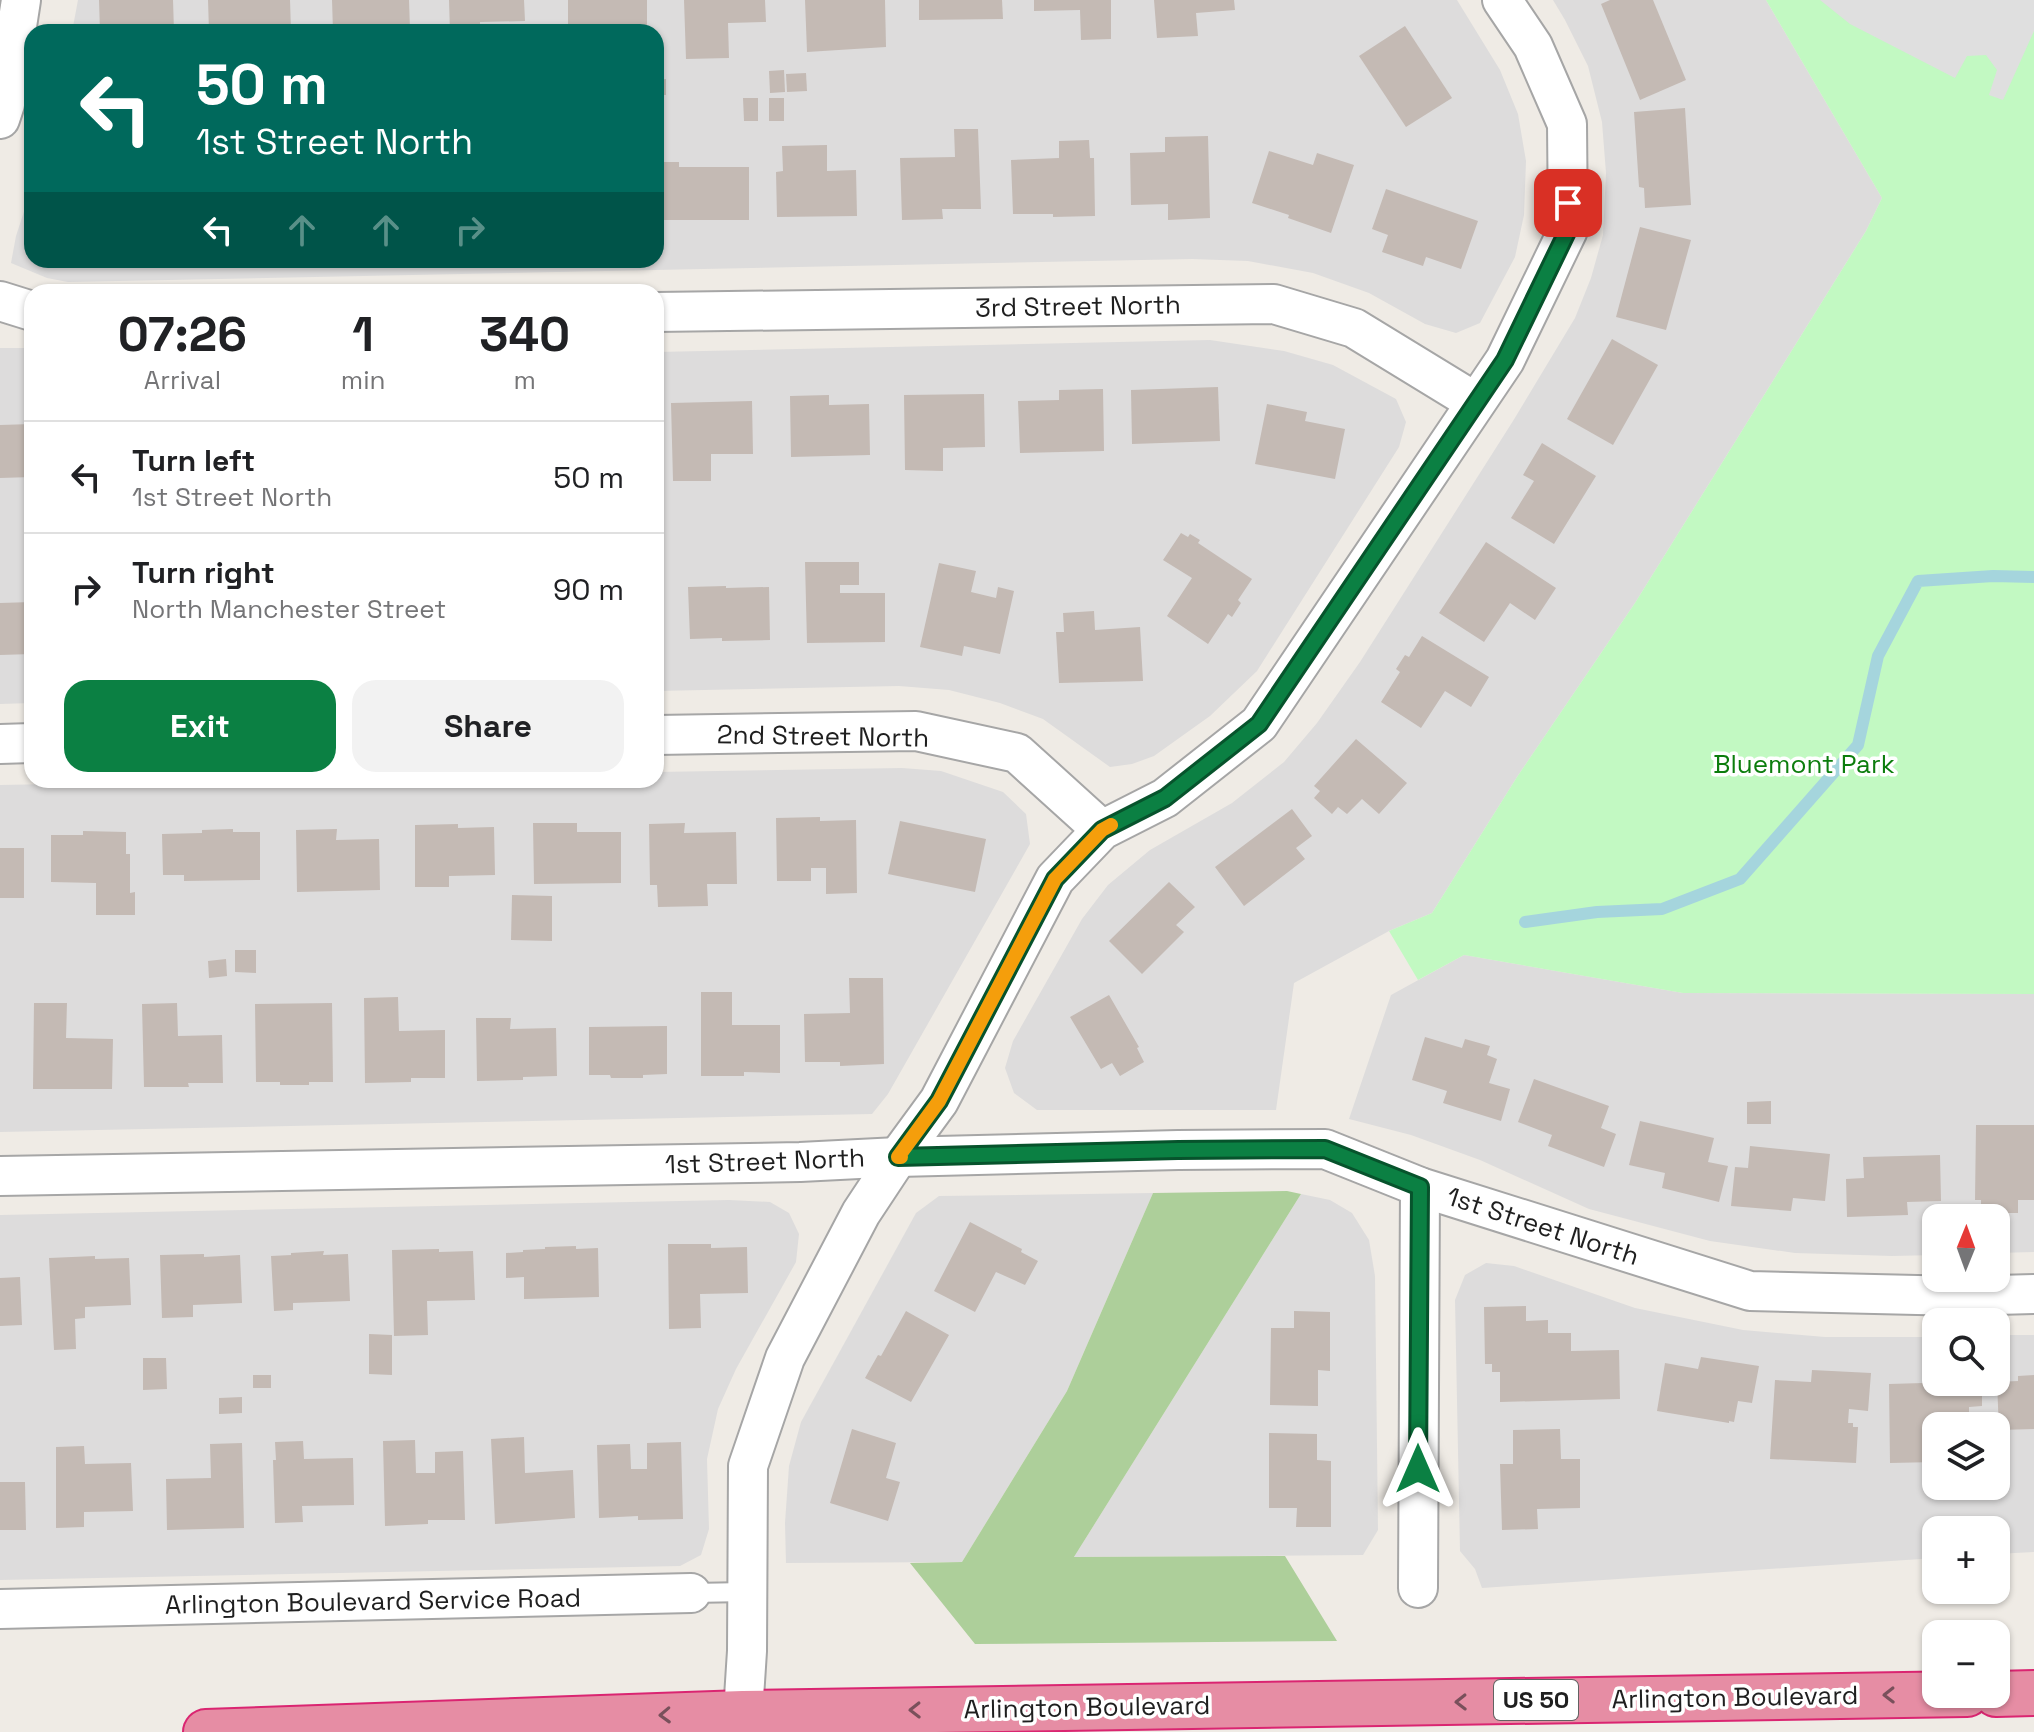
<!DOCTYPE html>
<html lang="en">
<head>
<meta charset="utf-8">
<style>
  :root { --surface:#fff; --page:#f2f2f2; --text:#202124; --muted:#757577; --line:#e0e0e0; --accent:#0b8043 }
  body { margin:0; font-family:"Space Grotesk",sans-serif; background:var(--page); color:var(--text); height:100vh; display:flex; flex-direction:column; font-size:30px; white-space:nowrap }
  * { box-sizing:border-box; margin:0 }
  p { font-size:26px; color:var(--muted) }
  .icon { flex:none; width:44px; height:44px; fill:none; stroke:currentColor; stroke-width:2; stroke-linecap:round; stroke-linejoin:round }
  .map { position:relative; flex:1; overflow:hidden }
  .panel { position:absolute; left:24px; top:284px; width:640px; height:504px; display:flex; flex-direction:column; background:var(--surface); border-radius:24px; box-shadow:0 2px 6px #0004 }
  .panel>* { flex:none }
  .top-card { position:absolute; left:24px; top:24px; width:640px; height:244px; border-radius:24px; box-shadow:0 2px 6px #0004; background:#00695c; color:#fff; overflow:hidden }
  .needle { width:52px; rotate:1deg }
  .buttons { position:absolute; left:1922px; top:1204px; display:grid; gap:16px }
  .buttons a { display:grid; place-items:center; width:88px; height:88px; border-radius:16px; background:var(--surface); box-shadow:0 2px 6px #0004; font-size:40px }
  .pin { position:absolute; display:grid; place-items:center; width:68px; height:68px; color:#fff; margin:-34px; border-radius:16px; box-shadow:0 4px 12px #0006 }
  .me { position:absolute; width:88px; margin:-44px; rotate:0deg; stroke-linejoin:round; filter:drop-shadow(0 0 6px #0008) }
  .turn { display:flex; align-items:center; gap:28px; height:168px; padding:0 40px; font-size:36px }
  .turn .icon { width:104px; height:104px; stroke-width:2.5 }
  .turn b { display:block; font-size:56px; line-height:68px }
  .lanes { display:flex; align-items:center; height:76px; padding:0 40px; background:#0003; justify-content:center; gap:40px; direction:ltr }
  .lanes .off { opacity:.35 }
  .eta { display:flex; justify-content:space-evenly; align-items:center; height:136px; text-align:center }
  .eta b { font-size:48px; font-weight:700; line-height:56px }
  .button { display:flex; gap:16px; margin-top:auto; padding:16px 40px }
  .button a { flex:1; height:92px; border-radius:24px; background:var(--accent); color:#fff; font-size:32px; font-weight:700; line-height:92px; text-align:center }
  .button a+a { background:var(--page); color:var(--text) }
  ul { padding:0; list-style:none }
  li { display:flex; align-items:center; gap:24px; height:112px; padding:0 40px; border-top:2px solid var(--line) }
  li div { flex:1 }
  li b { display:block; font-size:30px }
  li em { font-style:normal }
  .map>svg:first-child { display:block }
  .residential { fill:#dddcdc; fill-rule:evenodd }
  .forest { fill:#adcf9a }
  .park { fill:#c2f9c2 }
  .parking { fill:#dfdfdf }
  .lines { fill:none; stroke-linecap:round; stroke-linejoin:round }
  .stream { stroke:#a5d5dd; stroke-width:12 }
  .building { fill:#c4bab4 }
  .lane-casing { stroke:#a6a6a6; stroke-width:22 }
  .street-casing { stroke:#a6a6a6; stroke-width:42 }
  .highway-casing { stroke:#da2571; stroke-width:48 }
  .lane { stroke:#fff; stroke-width:18 }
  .street { stroke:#fff; stroke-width:38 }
  .highway { stroke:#e68da4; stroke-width:44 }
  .oneway { stroke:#79505b }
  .route-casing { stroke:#07532c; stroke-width:20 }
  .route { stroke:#0b8043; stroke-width:14 }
  .slow { stroke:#f59e0b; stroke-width:14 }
  .labels { text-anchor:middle; stroke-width:7; stroke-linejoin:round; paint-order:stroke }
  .shield { fill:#fff; stroke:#626262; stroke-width:2 }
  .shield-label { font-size:24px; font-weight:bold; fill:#1f1f1f }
  .street-label { font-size:26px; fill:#1f1f1f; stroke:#fff }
  .park-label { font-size:26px; fill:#0c7d0d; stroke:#fff }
</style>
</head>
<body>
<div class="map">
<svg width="2034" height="1732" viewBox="0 0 2034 1732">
  <rect width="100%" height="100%" fill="#efebe5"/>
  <g class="residential">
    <polygon points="78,0 1457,0 1500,70 1518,114 1526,161 1524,215 1515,257 1480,323 1456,333 1425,324 1369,293 1313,273 1248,261 1192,259 68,282 47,278 11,263 16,236 32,187 32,260 656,260 656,32 72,32"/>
    <polygon points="1553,0 1766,0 1882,198 1866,231 1635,603 1517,777 1432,913 1389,931 1294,983 1276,1110 1037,1110 1014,1093 1005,1068 1013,1041 1082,919 1108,885 1150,850 1232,803 1284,762 1317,723 1360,662 1513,421 1575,318 1591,278 1603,235 1606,173 1602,122 1588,66 1565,20"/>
    <polygon points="1210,340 1284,351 1333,365 1396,399 1406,422 1399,447 1257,671 1210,716 1154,756 1132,764 1110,767 1043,719 1000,703 949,690 899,686 656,691 656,352"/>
    <polygon points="0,348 32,348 32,703 0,704"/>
    <polygon points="902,768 941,771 1003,792 1026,814 1030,844 888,1094 872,1114 0,1132 0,785 271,780 656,780 656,772"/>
    <polygon points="1464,955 1683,993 2034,994 2034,1252 1996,1253 1996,1218 1936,1218 1936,1255 1892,1256 1795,1253 1710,1241 1589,1209 1480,1160 1411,1135 1349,1119 1391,995"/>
    <polygon points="1153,1193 1067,1391 962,1562 786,1563 785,1523 789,1466 801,1422 916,1213 939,1196"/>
    <polygon points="1301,1194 1330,1200 1352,1213 1369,1240 1375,1276 1378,1530 1363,1555 1074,1557"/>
    <polygon points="729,1200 770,1202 789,1213 799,1234 796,1262 736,1369 718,1409 707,1459 709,1529 701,1555 680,1566 0,1580 0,1215"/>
    <path d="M1486,1263L1514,1266L1635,1308L1743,1330L1825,1337H1936V1382H1996V1335H2034V1552L1996,1554V1530H1936V1558L1482,1588L1475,1569L1460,1551L1455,1300L1465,1275ZM1936,1426H1996V1486H1936Z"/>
  </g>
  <polygon class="forest" points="1287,1191 1301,1194 1074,1557 1285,1556 1337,1641 975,1644 910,1563 962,1562 1067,1391 1153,1193"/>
  <polygon class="park" points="1766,0 2034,0 2034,994 1683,993 1464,955 1418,980 1389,931 1432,913 1517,777 1635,603 1866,231 1882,198"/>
  <polygon class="parking" points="1820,0 2034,0 2034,31 2003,100 1989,95 1997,70 1986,55 1967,56 1955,78 1850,24"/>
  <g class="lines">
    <polyline class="stream" points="1525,922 1597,912 1662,909 1740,879 1858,745 1878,656 1918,581 1993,576 2034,577"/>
  </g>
  <g class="building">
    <polygon points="99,0 173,0 174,32 100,32"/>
    <polygon points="208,0 290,0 291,31 209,32"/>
    <polygon points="332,0 409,0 410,29 333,32"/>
    <polygon points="449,0 524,0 525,21 480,22 480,32 450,32"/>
    <polygon points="568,0 647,0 647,25 607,25 607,32 568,32"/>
    <polygon points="684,0 765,0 766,22 728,23 729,58 686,59"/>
    <polygon points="805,0 885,0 886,47 807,52"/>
    <polygon points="919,0 1002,0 1003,19 919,20"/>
    <polygon points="1034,0 1111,0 1111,39 1081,40 1080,10 1034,11"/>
    <polygon points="1154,0 1234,0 1235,10 1196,13 1198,36 1157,38"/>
    <polygon points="1610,0 1653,0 1686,80 1640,100 1601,4"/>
    <polygon points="1405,26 1452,98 1406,127 1359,56"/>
    <polygon points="784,70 785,92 770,93 769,71"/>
    <polygon points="806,73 807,91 787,92 786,74"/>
    <polygon points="666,79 666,95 656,95 656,80"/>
    <polygon points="743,98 758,98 758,121 744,121"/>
    <rect x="769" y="98" width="15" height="23"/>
    <polygon points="1685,108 1691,205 1645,208 1644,188 1639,187 1634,112"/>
    <polygon points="954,129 978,129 981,209 942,209 943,219 902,220 900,158 955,157"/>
    <polygon points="1208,136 1210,218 1168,220 1168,204 1131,205 1130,153 1165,152 1165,137"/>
    <polygon points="1089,140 1090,158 1094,158 1095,216 1053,217 1053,214 1013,214 1011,160 1059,158 1059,141"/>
    <polygon points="827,145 827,171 856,170 857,216 777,217 776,172 783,171 782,146"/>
    <polygon points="1269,151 1313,165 1317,153 1354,165 1331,233 1288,218 1289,215 1252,203"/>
    <polygon points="656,162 679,162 679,167 749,167 749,220 656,220"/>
    <polygon points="1386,189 1478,221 1461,269 1426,257 1423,266 1382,252 1388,235 1372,229"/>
    <polygon points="1640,227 1691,240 1666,330 1616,317"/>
    <polygon points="1612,339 1658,365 1613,445 1567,419"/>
    <polygon points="1218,387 1220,441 1132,444 1131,390"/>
    <polygon points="1103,389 1104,451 1020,453 1018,401 1059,400 1059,390"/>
    <polygon points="984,394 985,447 943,448 943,471 905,470 904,395"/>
    <polygon points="829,395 829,405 869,404 870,455 791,457 790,396"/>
    <polygon points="752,401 753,454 711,454 711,481 673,481 671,403"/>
    <polygon points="1267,404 1307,412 1305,421 1345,429 1335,479 1255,464"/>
    <polygon points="32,424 32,477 0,478 0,425"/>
    <polygon points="1542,443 1596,476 1554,544 1511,518 1534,481 1523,475"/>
    <polygon points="1181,533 1188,537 1190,534 1200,540 1198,543 1252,579 1238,600 1241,603 1232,617 1228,614 1208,644 1167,616 1192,578 1163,560"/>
    <polygon points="1486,542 1556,588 1535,620 1510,603 1484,642 1439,613"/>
    <polygon points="805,562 859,562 859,585 840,585 840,593 885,593 885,642 807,643"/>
    <polygon points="939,563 976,571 971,592 996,598 998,587 1014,591 1000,654 964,646 962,656 920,647"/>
    <polygon points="726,586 726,588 769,587 770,640 722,641 722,638 690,639 688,587"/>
    <polygon points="32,602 32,654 0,655 0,603"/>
    <polygon points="1094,611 1095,630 1140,627 1143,681 1059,683 1056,632 1064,632 1063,613"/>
    <polygon points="1422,636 1489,677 1471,707 1445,691 1421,728 1381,702 1400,672 1396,669 1405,655 1409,657"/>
    <polygon points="1356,739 1407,783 1379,814 1362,799 1347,814 1338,807 1332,814 1314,798 1320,791 1314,786"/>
    <polygon points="1292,809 1312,836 1296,848 1305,859 1244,906 1215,867"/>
    <polygon points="820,817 820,821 856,820 857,893 826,894 826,868 811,868 811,881 777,881 776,818"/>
    <polygon points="900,821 986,839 975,892 888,874"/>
    <polygon points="533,823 577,823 577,832 621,832 621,883 534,884"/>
    <polygon points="685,823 684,833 736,832 737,884 707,884 708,906 658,907 657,885 650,885 649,824"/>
    <polygon points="458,824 458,828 494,827 495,875 449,876 449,887 415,887 415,825"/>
    <polygon points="233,829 233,832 260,832 260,880 184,881 184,875 163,875 162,834 202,833 202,830"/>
    <polygon points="337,829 336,840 379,839 380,890 297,892 296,830"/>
    <polygon points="83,831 126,832 126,854 130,854 130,893 135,892 135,915 96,915 96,883 51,882 51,835 83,835"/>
    <rect x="0" y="848" width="24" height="50"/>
    <polygon points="1169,882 1195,907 1176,925 1184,932 1142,974 1109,941"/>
    <polygon points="512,895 552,896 552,941 511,940"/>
    <polygon points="235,950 256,950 256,973 235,972"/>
    <polygon points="226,959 227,976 209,978 208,961"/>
    <polygon points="849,978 883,978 884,1064 840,1066 840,1062 805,1062 804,1014 850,1013"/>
    <polygon points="701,992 732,992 732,1025 780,1025 780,1073 744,1072 744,1076 701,1076"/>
    <polygon points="1109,995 1139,1047 1137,1048 1144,1062 1120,1076 1112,1063 1101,1069 1070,1017"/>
    <polygon points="398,997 399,1031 445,1030 445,1078 411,1078 411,1082 365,1083 364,998"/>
    <polygon points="34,1003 67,1003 66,1038 113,1039 112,1089 33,1089"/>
    <polygon points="177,1003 178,1036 222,1035 223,1083 188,1083 189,1087 144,1087 142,1004"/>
    <polygon points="332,1003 333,1082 309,1082 309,1085 280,1085 280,1082 256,1082 255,1004"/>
    <polygon points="476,1018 511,1018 510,1029 556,1028 557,1076 523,1077 523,1080 477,1081"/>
    <polygon points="667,1026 667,1074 643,1075 643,1078 611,1078 610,1075 589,1075 589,1027"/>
    <polygon points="1425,1037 1462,1048 1465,1039 1490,1046 1487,1055 1497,1059 1489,1083 1510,1089 1501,1121 1443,1103 1447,1091 1412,1080"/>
    <polygon points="1534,1079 1609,1106 1601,1128 1616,1134 1604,1167 1548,1146 1552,1135 1518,1122"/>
    <polygon points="1771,1101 1771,1124 1747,1124 1747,1102"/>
    <polygon points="1640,1121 1714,1138 1708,1162 1728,1166 1719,1202 1662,1188 1665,1173 1629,1165"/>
    <polygon points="1976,1125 2034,1125 2034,1200 2018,1200 2018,1213 1981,1213 1981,1200 1975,1200"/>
    <polygon points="1750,1146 1830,1154 1825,1201 1793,1198 1791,1211 1731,1206 1735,1167 1748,1168"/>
    <polygon points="1940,1155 1941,1201 1907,1202 1908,1215 1847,1217 1846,1179 1864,1178 1863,1157"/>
    <polygon points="970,1222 1022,1249 1021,1252 1038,1261 1025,1285 996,1272 975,1312 934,1291"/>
    <polygon points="668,1244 711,1244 711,1248 747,1247 748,1293 700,1294 701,1328 669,1329"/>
    <polygon points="576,1246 576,1249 598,1248 599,1297 524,1299 524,1277 506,1278 506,1253 523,1252 523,1250 545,1249 545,1247"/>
    <polygon points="439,1249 439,1252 473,1251 475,1300 427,1301 428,1335 394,1336 392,1250"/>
    <polygon points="324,1251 323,1255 348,1254 350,1301 293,1303 293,1310 274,1311 271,1256 291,1255 291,1253"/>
    <polygon points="204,1254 204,1257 240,1255 242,1303 193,1305 193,1317 162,1318 160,1255"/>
    <polygon points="95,1256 95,1259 129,1258 131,1305 85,1307 85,1318 75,1319 76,1349 54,1350 49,1258"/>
    <polygon points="20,1277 22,1325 0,1326 0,1278"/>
    <polygon points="1526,1306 1526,1321 1548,1320 1548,1333 1571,1333 1571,1351 1619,1350 1620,1399 1500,1402 1500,1372 1492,1372 1492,1364 1485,1364 1484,1307"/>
    <polygon points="906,1311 949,1335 911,1402 865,1378 878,1355 881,1356"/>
    <polygon points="1294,1311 1330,1312 1330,1371 1318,1370 1318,1406 1270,1405 1271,1328 1294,1328"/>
    <polygon points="369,1334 392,1335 392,1375 369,1374"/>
    <polygon points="1701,1357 1759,1366 1752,1403 1738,1401 1734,1422 1729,1421 1729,1423 1657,1411 1665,1363 1698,1369"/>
    <polygon points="143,1358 166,1358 167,1389 143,1390"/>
    <polygon points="1923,1369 1936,1369 1936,1382 1982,1382 1982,1406 1969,1407 1969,1426 1936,1426 1936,1462 1890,1463 1889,1384 1923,1383"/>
    <polygon points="1812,1370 1871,1373 1868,1411 1849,1409 1848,1423 1853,1423 1853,1427 1858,1427 1856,1463 1770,1459 1775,1380 1811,1382"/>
    <rect x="253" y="1375" width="18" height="13"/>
    <polygon points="2034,1375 2034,1429 1999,1430 1997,1382 2018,1381 2018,1376"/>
    <polygon points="242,1397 242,1413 219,1414 219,1398"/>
    <polygon points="852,1429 896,1443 886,1478 900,1482 888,1521 830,1503"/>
    <polygon points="1560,1429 1561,1459 1580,1459 1580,1508 1537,1509 1538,1529 1502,1530 1500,1464 1513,1464 1513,1430"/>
    <polygon points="1269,1433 1317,1434 1317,1460 1331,1461 1331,1527 1296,1527 1297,1508 1269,1508"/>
    <polygon points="524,1437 525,1473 573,1470 575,1518 495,1524 491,1439"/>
    <polygon points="415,1440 416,1473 435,1473 435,1452 463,1451 465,1520 428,1520 428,1524 385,1526 383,1441"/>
    <polygon points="303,1441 304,1459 353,1458 354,1505 302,1506 303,1522 275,1523 273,1460 276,1460 275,1442"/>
    <polygon points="681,1442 683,1519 638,1520 638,1516 599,1518 597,1445 630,1444 631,1469 647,1469 647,1443"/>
    <polygon points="242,1443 244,1528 167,1530 166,1479 211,1478 210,1444"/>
    <polygon points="84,1446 85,1464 131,1463 133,1511 84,1512 84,1527 56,1528 56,1447"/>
    <polygon points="0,1482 25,1482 26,1530 0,1530"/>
  </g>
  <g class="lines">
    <defs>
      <polyline id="lane" points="691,1593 747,1592"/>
      <g id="street">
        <polyline points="0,119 5,104 21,0"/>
        <polyline points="0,301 32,311"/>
        <polyline points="656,312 1274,304 1354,328 1475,402"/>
        <polyline points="656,735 916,731 1017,753 1102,830"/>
        <polyline points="0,744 32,743"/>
        <polyline points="0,1176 800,1162 898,1157 1178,1150 1325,1149 1420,1187 1750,1291 1960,1296 2034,1294"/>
        <polyline points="1418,1588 1420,1187"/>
        <polyline points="0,1609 691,1593"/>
        <polyline points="743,1713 747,1651 748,1466 785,1358 861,1213 898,1157 939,1101 1055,879 1102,830 1165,798 1259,724 1505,360 1568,230 1567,124 1533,46 1502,0"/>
      </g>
      <g id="highway">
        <polyline points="1996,1694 2034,1693"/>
        <polyline points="206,1732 743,1713 1967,1694"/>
      </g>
    </defs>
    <use href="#lane" class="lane-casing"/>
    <use href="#street" class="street-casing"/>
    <use href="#highway" class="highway-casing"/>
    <use href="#lane" class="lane"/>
    <use href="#street" class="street"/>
    <use href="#highway" class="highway"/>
  </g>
  <defs><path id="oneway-chevron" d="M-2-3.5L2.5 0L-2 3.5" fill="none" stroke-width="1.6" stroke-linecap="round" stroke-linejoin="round" transform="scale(2)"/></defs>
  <g class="oneway">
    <use href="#oneway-chevron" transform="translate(1889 1695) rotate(179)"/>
    <use href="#oneway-chevron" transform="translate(1461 1702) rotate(179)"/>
    <use href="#oneway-chevron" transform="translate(915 1710) rotate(179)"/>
    <use href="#oneway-chevron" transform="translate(665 1715) rotate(178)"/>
  </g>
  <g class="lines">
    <defs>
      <polyline id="route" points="1418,1469 1420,1187 1325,1149 1178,1150 898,1157 939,1101 1055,879 1102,830 1165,798 1259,724 1505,360 1568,230 1568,203"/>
    </defs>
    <use href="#route" class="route-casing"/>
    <use href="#route" class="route"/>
    <polyline class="slow" points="901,1157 898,1157 939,1101 1055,879 1102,830 1111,825"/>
  </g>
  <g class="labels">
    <rect class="shield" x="1494" y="1680" width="84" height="40" rx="6"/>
    <g class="shield-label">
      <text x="1536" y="1708">US 50</text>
    </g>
    <g class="street-label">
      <text transform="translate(1078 306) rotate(-1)" y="9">3rd Street North</text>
      <text transform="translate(823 736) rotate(1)" y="9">2nd Street North</text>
      <text transform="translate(765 1161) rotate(-2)" y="9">1st Street North</text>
      <text transform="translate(1543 1226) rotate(18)" y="9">1st Street North</text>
      <text transform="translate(373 1601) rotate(-1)" y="9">Arlington Boulevard Service Road</text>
      <text transform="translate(1735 1697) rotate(-1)" y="9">Arlington Boulevard</text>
      <text transform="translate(1087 1707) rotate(-1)" y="9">Arlington Boulevard</text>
    </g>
    <g class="park-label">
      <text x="1804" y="773">Bluemont Park</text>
    </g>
  </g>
</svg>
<div class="buttons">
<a><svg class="needle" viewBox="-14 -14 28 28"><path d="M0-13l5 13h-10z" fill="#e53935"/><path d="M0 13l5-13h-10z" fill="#757577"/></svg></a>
<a><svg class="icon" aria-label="search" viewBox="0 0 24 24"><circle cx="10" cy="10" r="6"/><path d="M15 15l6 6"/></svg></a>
<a><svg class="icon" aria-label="layers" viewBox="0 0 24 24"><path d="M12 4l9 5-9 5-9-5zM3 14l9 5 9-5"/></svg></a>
<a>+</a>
<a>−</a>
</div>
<div class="pin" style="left:1568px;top:203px;background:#d93025"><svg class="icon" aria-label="arrive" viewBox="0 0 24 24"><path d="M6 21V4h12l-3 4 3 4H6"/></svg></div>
<svg class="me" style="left:1418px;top:1469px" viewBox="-20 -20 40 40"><path d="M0-17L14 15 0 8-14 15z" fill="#0b8043" stroke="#fff" stroke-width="4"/></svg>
<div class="top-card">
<div class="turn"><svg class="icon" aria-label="left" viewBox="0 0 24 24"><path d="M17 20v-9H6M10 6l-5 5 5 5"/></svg><div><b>50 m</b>1st Street North</div></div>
<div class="lanes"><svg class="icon" aria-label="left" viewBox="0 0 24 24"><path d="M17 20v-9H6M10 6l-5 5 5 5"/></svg><svg class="icon off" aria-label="ahead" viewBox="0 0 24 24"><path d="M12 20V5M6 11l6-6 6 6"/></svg><svg class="icon off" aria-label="ahead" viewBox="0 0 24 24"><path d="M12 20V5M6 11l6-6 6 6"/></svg><svg class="icon off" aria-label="right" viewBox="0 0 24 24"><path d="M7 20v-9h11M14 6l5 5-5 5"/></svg></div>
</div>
<section class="panel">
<div class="eta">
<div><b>07:26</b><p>Arrival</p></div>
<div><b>1</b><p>min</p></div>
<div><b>340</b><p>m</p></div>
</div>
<ul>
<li><svg class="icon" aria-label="left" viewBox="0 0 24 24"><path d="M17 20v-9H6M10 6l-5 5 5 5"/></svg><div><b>Turn left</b><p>1st Street North</p></div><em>50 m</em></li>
<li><svg class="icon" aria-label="right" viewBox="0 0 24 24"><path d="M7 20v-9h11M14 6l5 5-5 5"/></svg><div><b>Turn right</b><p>North Manchester Street</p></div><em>90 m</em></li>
</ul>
<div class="button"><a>Exit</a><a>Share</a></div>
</section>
</div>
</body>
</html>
